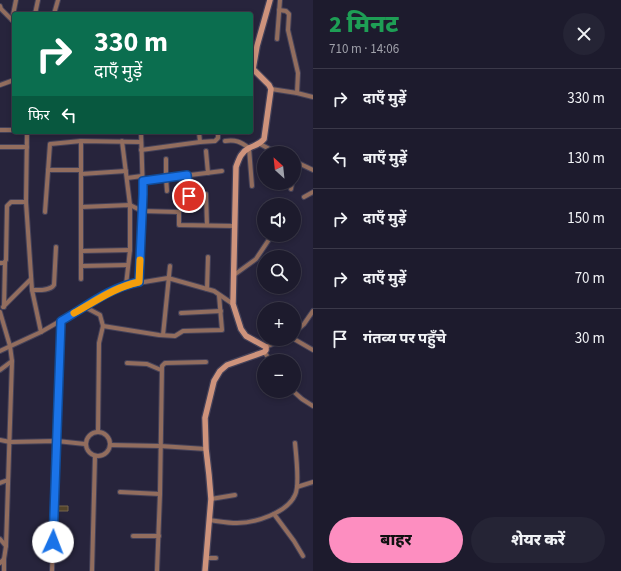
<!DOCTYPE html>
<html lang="hi">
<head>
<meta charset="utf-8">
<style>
  :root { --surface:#1d1b2d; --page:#252435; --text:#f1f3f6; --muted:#a0a1aa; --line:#3b3949; --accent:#fd8ec0 }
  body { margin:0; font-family:"Source Sans 3","Noto Sans Devanagari",sans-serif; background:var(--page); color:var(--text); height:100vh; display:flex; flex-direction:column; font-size:15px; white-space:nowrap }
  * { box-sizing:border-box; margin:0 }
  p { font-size:13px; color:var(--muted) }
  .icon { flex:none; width:22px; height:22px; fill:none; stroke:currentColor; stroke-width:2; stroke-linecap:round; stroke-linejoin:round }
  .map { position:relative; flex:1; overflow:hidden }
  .sheet { display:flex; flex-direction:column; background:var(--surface); width:308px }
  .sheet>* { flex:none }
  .guide { position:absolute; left:12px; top:12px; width:241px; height:122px; border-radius:4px; box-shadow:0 2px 6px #0003,0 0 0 1px var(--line); background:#0b6e4f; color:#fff; overflow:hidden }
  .needle { width:26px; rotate:333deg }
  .buttons { position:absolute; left:257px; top:146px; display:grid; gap:8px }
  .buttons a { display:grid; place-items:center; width:44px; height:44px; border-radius:50%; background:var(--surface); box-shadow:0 2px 6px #0003,0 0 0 1px var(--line); font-size:20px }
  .pin { position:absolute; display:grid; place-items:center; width:34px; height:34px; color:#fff; margin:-17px; border:2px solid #fff; border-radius:50%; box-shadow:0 1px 4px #0007 }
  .me { position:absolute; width:44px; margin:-22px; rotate:2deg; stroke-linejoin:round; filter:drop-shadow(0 0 3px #0008) }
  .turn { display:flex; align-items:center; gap:14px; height:84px; padding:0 16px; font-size:18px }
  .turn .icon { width:52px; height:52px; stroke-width:2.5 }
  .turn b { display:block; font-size:28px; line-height:34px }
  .then { display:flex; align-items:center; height:38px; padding:0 16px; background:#0003; gap:8px; font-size:15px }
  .round { display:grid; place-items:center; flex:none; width:42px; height:42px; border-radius:21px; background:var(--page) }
  .head { display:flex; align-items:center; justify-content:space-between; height:68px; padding:0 16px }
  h1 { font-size:24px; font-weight:800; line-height:30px; color:#1e9e55 }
  .cta { display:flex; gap:8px; margin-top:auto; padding:8px 16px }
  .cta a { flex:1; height:46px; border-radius:24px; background:var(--accent); color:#111; font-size:16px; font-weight:800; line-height:46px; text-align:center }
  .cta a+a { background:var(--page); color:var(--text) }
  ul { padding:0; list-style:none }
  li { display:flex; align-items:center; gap:12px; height:60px; padding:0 16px; border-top:1px solid var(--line) }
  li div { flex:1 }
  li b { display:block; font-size:15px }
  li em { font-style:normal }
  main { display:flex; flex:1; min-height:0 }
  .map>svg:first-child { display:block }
  .building { fill:#53442b; stroke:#76654c }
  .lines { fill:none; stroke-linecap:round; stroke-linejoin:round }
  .street-casing { stroke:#454259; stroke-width:6 }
  .secondary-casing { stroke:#454259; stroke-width:8 }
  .street { stroke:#926d5e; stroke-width:4 }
  .secondary { stroke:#ce937c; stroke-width:5.5 }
  .route-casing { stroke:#114b97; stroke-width:10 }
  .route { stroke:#1a73e8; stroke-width:7 }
  .slow { stroke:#f59e0b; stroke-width:7 }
</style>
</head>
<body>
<main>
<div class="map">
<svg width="313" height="571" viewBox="0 0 313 571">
  <rect width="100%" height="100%" fill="#27243c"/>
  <polygon class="building" points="57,506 68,506 68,511 55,511 55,507 57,507"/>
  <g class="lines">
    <defs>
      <g id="street">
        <polyline points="0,6 1,9 14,22"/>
        <polyline points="279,10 286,11 289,14 288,30 298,73 297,93"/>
        <polyline points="35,14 38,0"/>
        <polyline points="54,14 58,0"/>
        <polyline points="12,20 16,0"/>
        <polyline points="277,39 280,0"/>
        <polyline points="0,85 14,80"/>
        <polyline points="271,89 297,93 313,97"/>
        <polyline points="0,130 12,130"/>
        <polyline points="27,132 26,202 32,290 41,332"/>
        <polyline points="199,132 200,142"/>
        <polyline points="81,141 81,279"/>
        <polyline points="122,141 130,205 130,250 126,285"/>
        <path d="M225,141C235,139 241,142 249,148L252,186"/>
        <polyline points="260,144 277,153"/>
        <polyline points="0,147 27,147"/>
        <polyline points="141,150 200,142 215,141 218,138 218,132"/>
        <polyline points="206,151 208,173"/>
        <polyline points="166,159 166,178 167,191"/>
        <polyline points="294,161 313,170"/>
        <polyline points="48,170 81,170"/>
        <polyline points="81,174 126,171"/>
        <polyline points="187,175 189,196"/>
        <polyline points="127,178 142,176"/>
        <polyline points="143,181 222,171"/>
        <polyline points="291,189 292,183"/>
        <polyline points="206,194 207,225"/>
        <polyline points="304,197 313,192"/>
        <polyline points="81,207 130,205 142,211 179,212 179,225 235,226"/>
        <polyline points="45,212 50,144 81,141 141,142"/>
        <polyline points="81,251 130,250"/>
        <polyline points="0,263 4,263 6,260 7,206 11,202 26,202"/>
        <polyline points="81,266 128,265"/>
        <polyline points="234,275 256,259 272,235"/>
        <polyline points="139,283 143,194 141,132"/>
        <polyline points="207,289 208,257"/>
        <path d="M32,290C39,290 50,291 54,285L56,247"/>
        <polyline points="3,307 31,279"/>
        <polyline points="4,307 5,262"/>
        <polyline points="85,307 100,315 103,326 99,343 98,432"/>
        <polyline points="0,312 10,346 12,361 6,546 4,559 0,563"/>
        <polyline points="181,313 221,311"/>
        <polyline points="103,326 159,335 175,336 183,331 222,330 219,295"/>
        <polyline points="294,333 304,324 313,311"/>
        <polyline points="163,335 170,266"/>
        <polyline points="294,339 313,350"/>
        <polyline points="266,347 283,339"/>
        <polyline points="0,351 41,332 107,294 126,285 168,278 214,291 233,304"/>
        <polyline points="264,352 271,361"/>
        <polyline points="127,363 147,364 161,370"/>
        <polyline points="0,370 12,361"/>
        <polyline points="293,391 302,399 313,406"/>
        <circle cx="98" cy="444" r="12"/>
        <polyline points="0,440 10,442 57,441 85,444"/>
        <polyline points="110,445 160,446 206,449"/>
        <polyline points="0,483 8,480"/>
        <polyline points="297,487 313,482"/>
        <polyline points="120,492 160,494"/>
        <polyline points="211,499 235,495"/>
        <polyline points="274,514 294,541 303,556"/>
        <path d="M209,520C218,521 227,523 237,523C255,523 287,513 295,495C300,486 296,454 295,443"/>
        <polyline points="133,536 159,536"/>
        <polyline points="0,539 6,546"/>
        <polyline points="206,558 216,558"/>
        <polyline points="4,571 4,559"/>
        <polyline points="52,571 61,321"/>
        <polyline points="92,571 95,456"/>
        <polyline points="157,571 160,494 162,366 165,363 206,362"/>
      </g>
      <path id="secondary" d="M205,571L211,499L209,475L206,449L205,418L214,381L220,371L227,365L264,352L266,350V347L246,336L241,329L233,304L236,167C239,159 241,152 249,148C255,145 259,145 264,139L271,89L269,85L253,69L257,46L270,0"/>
    </defs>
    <use href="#street" class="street-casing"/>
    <use href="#secondary" class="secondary-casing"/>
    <use href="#street" class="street"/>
    <use href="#secondary" class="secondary"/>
  </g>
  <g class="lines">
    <defs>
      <path id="route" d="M53,542L61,321C86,307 110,287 139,282L143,194V181L187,175L189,196"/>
    </defs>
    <use href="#route" class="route-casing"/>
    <use href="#route" class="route"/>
    <path class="slow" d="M74,313C96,301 115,287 139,282L140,260"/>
  </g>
</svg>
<div class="buttons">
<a><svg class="needle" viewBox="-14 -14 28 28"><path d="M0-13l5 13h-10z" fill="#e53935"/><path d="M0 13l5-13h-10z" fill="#a0a1aa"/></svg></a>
<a><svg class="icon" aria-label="sound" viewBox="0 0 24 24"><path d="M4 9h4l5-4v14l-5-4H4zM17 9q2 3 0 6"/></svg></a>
<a><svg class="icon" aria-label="search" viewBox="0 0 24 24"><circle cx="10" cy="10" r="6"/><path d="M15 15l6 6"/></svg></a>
<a>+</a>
<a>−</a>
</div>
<div class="pin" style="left:189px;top:196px;background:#d93025"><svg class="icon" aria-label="arrive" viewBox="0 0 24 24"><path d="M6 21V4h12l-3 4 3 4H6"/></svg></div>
<svg class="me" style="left:53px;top:542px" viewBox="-20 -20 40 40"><circle r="19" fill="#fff"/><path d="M0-13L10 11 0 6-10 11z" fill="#1a73e8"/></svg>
<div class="guide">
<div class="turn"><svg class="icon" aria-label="right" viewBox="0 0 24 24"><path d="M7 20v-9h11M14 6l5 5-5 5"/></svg><div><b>330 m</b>दाएँ मुड़ें</div></div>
<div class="then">फिर<svg class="icon" aria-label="left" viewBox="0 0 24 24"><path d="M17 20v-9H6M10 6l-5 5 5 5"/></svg></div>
</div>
</div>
<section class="sheet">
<div class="head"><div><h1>2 मिनट</h1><p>710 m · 14:06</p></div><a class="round"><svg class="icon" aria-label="close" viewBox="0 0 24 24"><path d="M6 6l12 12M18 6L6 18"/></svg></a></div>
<ul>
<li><svg class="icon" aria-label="right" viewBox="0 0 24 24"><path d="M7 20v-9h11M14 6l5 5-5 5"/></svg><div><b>दाएँ मुड़ें</b></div><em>330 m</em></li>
<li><svg class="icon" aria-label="left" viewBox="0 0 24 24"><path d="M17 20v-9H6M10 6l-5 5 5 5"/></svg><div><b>बाएँ मुड़ें</b></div><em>130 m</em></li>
<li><svg class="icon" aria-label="right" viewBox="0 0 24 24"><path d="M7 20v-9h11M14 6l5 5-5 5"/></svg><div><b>दाएँ मुड़ें</b></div><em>150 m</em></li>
<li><svg class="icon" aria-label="right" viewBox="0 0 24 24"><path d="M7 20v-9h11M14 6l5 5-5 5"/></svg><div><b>दाएँ मुड़ें</b></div><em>70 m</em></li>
<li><svg class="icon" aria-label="arrive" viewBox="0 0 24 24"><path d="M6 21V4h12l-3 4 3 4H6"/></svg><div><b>गंतव्य पर पहुँचे</b></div><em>30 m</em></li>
</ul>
<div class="cta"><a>बाहर</a><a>शेयर करें</a></div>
</section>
</main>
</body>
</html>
